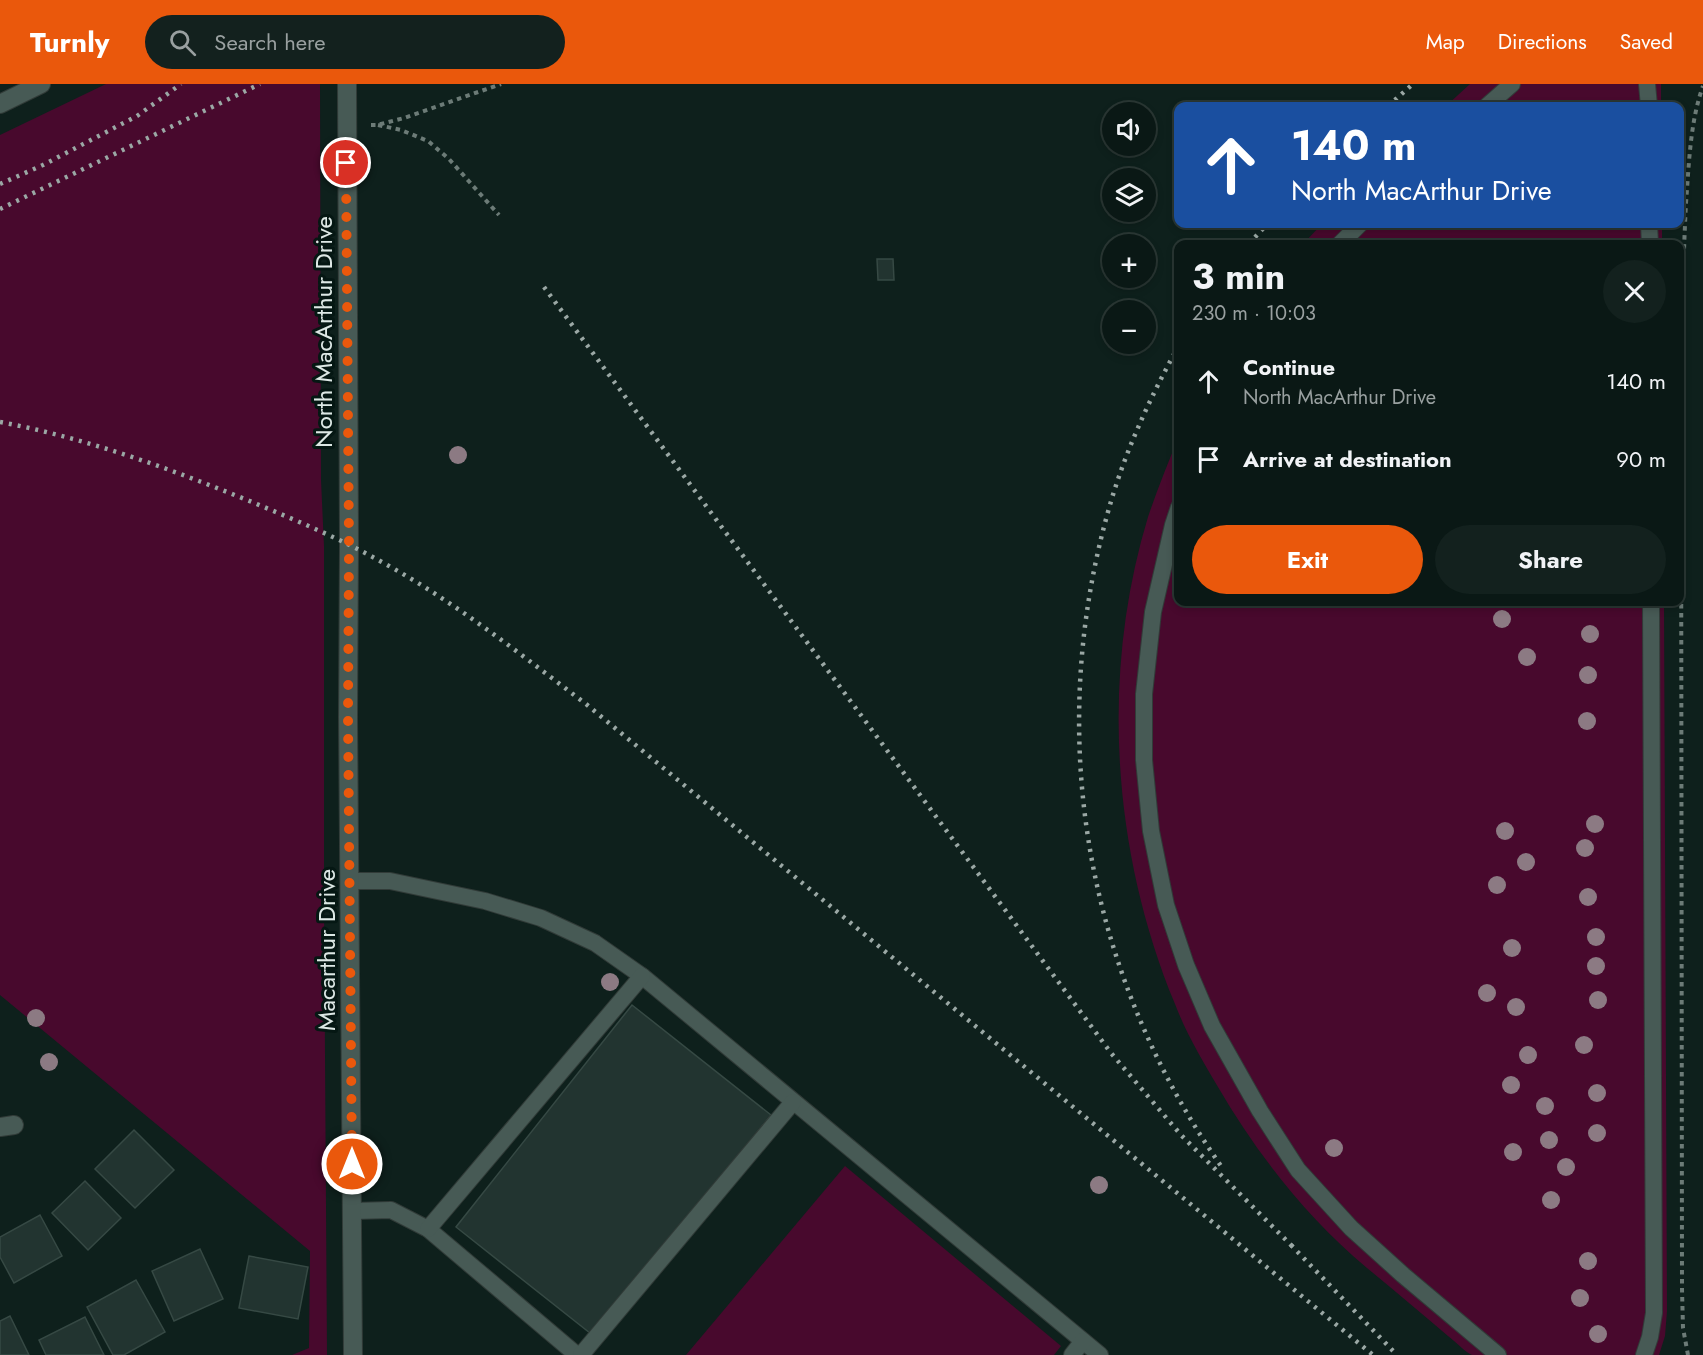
<!DOCTYPE html>
<html lang="en">
<head>
<meta charset="utf-8">
<style>
  :root { --surface:#0a1815; --page:#13211e; --text:#f1f3f6; --muted:#99a0a0; --line:#2a3734; --accent:#ea580c }
  body { margin:0; font-family:Jost,sans-serif; background:var(--page); color:var(--text); height:100vh; display:flex; flex-direction:column; font-size:22px; white-space:nowrap }
  * { box-sizing:border-box; margin:0 }
  p { font-size:20px; color:var(--muted) }
  .icon { flex:none; width:33px; height:33px; fill:none; stroke:currentColor; stroke-width:2; stroke-linecap:round; stroke-linejoin:round }
  .map { position:relative; flex:1; overflow:hidden }
  .sheet { position:absolute; left:1174px; top:156px; width:510px; height:366px; display:flex; flex-direction:column; background:var(--surface); border-radius:12px; box-shadow:0 3px 9px #0003,0 0 0 2px var(--line) }
  .sheet>* { flex:none }
  .guide { position:absolute; left:1174px; top:18px; width:510px; height:126px; border-radius:12px; box-shadow:0 3px 9px #0003,0 0 0 2px var(--line); background:#1a4fa0; color:#fff; overflow:hidden }
  .tools { position:absolute; left:1102px; top:18px; display:grid; gap:12px }
  .tools a { display:grid; place-items:center; width:54px; height:54px; border-radius:50%; background:var(--surface); box-shadow:0 3px 9px #0003,0 0 0 2px var(--line); font-size:30px }
  .pin { position:absolute; display:grid; place-items:center; width:51px; height:51px; color:#fff; margin:-26px; border:3px solid #fff; border-radius:50%; box-shadow:0 2px 6px #0007 }
  .me { position:absolute; width:66px; margin:-33px; rotate:0deg; stroke-linejoin:round; filter:drop-shadow(0 0 4px #0008) }
  .turn { display:flex; align-items:center; gap:21px; height:126px; padding:0 18px; font-size:27px }
  .turn .icon { width:78px; height:78px; stroke-width:2.5 }
  .turn b { display:block; font-size:42px; line-height:51px }
  .round { display:grid; place-items:center; flex:none; width:63px; height:63px; border-radius:32px; background:var(--page) }
  .headline { display:flex; align-items:center; justify-content:space-between; height:102px; padding:0 18px }
  h1 { font-size:36px; font-weight:700; line-height:45px }
  .primary-button { display:flex; gap:12px; margin-top:auto; padding:12px 18px }
  .primary-button a { flex:1; height:69px; border-radius:36px; background:var(--accent); color:#fff; font-size:24px; font-weight:700; line-height:69px; text-align:center }
  .primary-button a+a { background:var(--page); color:var(--text) }
  ul { padding:0; list-style:none }
  li { display:flex; align-items:center; gap:18px; height:78px; padding:0 18px }
  li div { flex:1 }
  li b { display:block; font-size:22px }
  li em { font-style:normal }
  header { display:flex; align-items:center; gap:36px; box-sizing:border-box; height:84px; padding:0 30px; background:var(--accent); color:#fff }
  header strong { font-size:28px }
  nav { display:flex; gap:33px; margin-inline-start:auto; font-size:21px }
  .search { width:420px; height:54px; background:var(--page); display:flex; align-items:center; gap:15px; box-sizing:border-box; padding:0 21px; border-radius:33px; color:var(--muted); font-size:22px }
  .map>svg:first-child { display:block }
  .green { fill:#48092d }
  .building { fill:#223430; stroke:#364944; stroke-width:1.5 }
  .lines { fill:none; stroke-linecap:round; stroke-linejoin:round }
  .lane-casing { stroke:#313b38; stroke-width:18 }
  .street-casing { stroke:#313b38; stroke-width:20 }
  .secondary-casing { stroke:#313b38; stroke-width:20 }
  .path { stroke:#6c7b77; stroke-width:4; stroke-dasharray:4.5 4.5; stroke-linecap:butt }
  .lane { stroke:#475a55; stroke-width:16 }
  .street { stroke:#475a55; stroke-width:18 }
  .secondary { stroke:#475a55; stroke-width:18 }
  .rail { stroke:#9ba8a5; stroke-width:4.5; stroke-dasharray:3 6; stroke-linecap:butt }
  .tree { fill:#8c7a83 }
  .route { stroke:#ea580c; stroke-width:10; stroke-dasharray:0 18 }
  .labels { text-anchor:middle; stroke-width:6; stroke-linejoin:round; paint-order:stroke }
  .street-label { font-size:24px; fill:#dde8e5; stroke:#051713 }
</style>
</head>
<body>
<header>
<strong>Turnly</strong>
<div class="search"><svg class="icon" aria-label="search" viewBox="0 0 24 24"><circle cx="10" cy="10" r="6"/><path d="M15 15l6 6"/></svg>Search here</div>
<nav><a>Map</a><a>Directions</a><a>Saved</a></nav>
</header>
<div class="map">
<svg width="1703" height="1271" viewBox="0 0 1703 1271">
  <rect width="100%" height="100%" fill="#0e201c"/>
  <g class="green">
    <polygon points="106,0 320,0 321,396 324,462 324,820 327,1271 292,1271 309,1264 310,1167 0,911 0,51"/>
    <polygon points="1470,0 1661,0 1661,22 1446,22"/>
    <polygon points="1322,140 1662,140 1662,160 1303,160"/>
    <path d="M1179,352V518H1664L1667,1227L1665,1252L1659,1271C1611,1271 1564,1271 1516,1271C1508,1271 1479,1271 1472,1271C1466,1269 1454,1256 1448,1252C1421,1229 1394,1206 1367,1184C1307,1134 1257,1070 1218,1003C1202,976 1186,949 1175,920C1112,768 1100,591 1148,433C1157,406 1168,379 1179,352Z"/>
    <polygon points="845,1082 1061,1262 1054,1271 686,1271"/>
  </g>
  <g class="building">
    <polygon points="877,175 893,175 894,196 878,196"/>
    <polygon points="632,921 771,1031 595,1253 456,1143"/>
    <polygon points="134,1046 174,1086 135,1124 95,1085"/>
    <polygon points="85,1097 121,1134 88,1166 52,1129"/>
    <polygon points="40,1131 62,1172 14,1199 0,1173 0,1153"/>
    <polygon points="200,1165 223,1215 174,1237 152,1187"/>
    <polygon points="249,1172 308,1183 298,1235 239,1224"/>
    <polygon points="136,1196 165,1248 124,1271 113,1271 87,1223"/>
    <polygon points="10,1232 29,1271 0,1271 0,1237"/>
    <polygon points="85,1233 104,1271 46,1271 39,1256"/>
  </g>
  <g class="lines">
    <defs>
      <g id="lane">
        <polyline points="1647,0 1649,22"/>
        <polyline points="1487,22 1512,0"/>
        <polyline points="1649,140 1650,160"/>
        <polyline points="1340,160 1360,140"/>
        <polyline points="1179,423 1173,441 1153,528 1144,610 1144,676 1151,747 1166,821 1186,881 1212,942 1260,1027 1298,1086 1351,1144 1403,1191 1498,1271"/>
        <polyline points="351,797 390,797 485,817 541,834 595,859 642,892 1100,1271"/>
        <polyline points="353,1127 391,1126 428,1145 577,1271"/>
        <polyline points="428,1145 642,892"/>
        <polyline points="581,1271 793,1018"/>
        <polyline points="1072,1271 1083,1257"/>
        <polyline points="1644,1271 1650,1253 1654,1229 1651,518"/>
      </g>
      <polyline id="street" points="0,1043 14,1041"/>
      <g id="secondary">
        <polyline points="347,0 349,461 348,633 353,1271"/>
        <polyline points="0,20 41,0"/>
      </g>
    </defs>
    <use href="#lane" class="lane-casing"/>
    <use href="#street" class="street-casing"/>
    <use href="#secondary" class="secondary-casing"/>
    <g class="path">
      <polyline points="371,41 377,41 404,34 501,0"/>
      <polyline points="378,41 401,46 428,57 449,75 499,131"/>
      <path d="M1688,1271L1683,1244L1682,1205L1681,298C1682,238 1683,179 1686,119C1689,80 1690,38 1703,2"/>
    </g>
    <use href="#lane" class="lane"/>
    <use href="#street" class="street"/>
    <use href="#secondary" class="secondary"/>
    <g class="rail">
      <polyline points="1388,22 1413,0"/>
      <polyline points="0,100 43,81 137,32 181,0"/>
      <polyline points="0,125 260,0"/>
      <polyline points="1249,160 1267,140"/>
      <polyline points="544,203 1111,969 1181,1051 1296,1166"/>
      <path d="M1179,261C1152,310 1128,361 1112,414C1043,645 1084,886 1221,1082"/>
      <path d="M0,338C86,354 171,385 252,418C295,436 339,454 380,477C454,517 520,570 586,620L1373,1271"/>
      <polyline points="1291,1161 1397,1271"/>
    </g>
  </g>
  <g class="tree">
    <circle cx="458" cy="371" r="9"/>
    <circle cx="1502" cy="535" r="9"/>
    <circle cx="1590" cy="550" r="9"/>
    <circle cx="1527" cy="573" r="9"/>
    <circle cx="1588" cy="591" r="9"/>
    <circle cx="1587" cy="637" r="9"/>
    <circle cx="1595" cy="740" r="9"/>
    <circle cx="1505" cy="747" r="9"/>
    <circle cx="1585" cy="764" r="9"/>
    <circle cx="1526" cy="778" r="9"/>
    <circle cx="1497" cy="801" r="9"/>
    <circle cx="1588" cy="813" r="9"/>
    <circle cx="1596" cy="853" r="9"/>
    <circle cx="1512" cy="864" r="9"/>
    <circle cx="1596" cy="882" r="9"/>
    <circle cx="610" cy="898" r="9"/>
    <circle cx="1487" cy="909" r="9"/>
    <circle cx="1598" cy="916" r="9"/>
    <circle cx="1516" cy="923" r="9"/>
    <circle cx="36" cy="934" r="9"/>
    <circle cx="1584" cy="961" r="9"/>
    <circle cx="1528" cy="971" r="9"/>
    <circle cx="49" cy="978" r="9"/>
    <circle cx="1511" cy="1001" r="9"/>
    <circle cx="1597" cy="1009" r="9"/>
    <circle cx="1545" cy="1022" r="9"/>
    <circle cx="1597" cy="1049" r="9"/>
    <circle cx="1549" cy="1056" r="9"/>
    <circle cx="1334" cy="1064" r="9"/>
    <circle cx="1513" cy="1068" r="9"/>
    <circle cx="1566" cy="1083" r="9"/>
    <circle cx="1099" cy="1101" r="9"/>
    <circle cx="1551" cy="1116" r="9"/>
    <circle cx="1588" cy="1177" r="9"/>
    <circle cx="1580" cy="1214" r="9"/>
    <circle cx="1598" cy="1250" r="9"/>
  </g>
  <g class="lines">
    <polyline class="route" points="346,79 349,461 348,633 352,1080"/>
  </g>
  <g class="labels">
    <g class="street-label">
      <text transform="translate(324 248) rotate(-90)" y="8">North MacArthur Drive</text>
      <text transform="translate(327 866) rotate(-90)" y="8">Macarthur Drive</text>
    </g>
  </g>
</svg>
<div class="tools">
<a><svg class="icon" aria-label="sound" viewBox="0 0 24 24"><path d="M4 9h4l5-4v14l-5-4H4zM17 9q2 3 0 6"/></svg></a>
<a><svg class="icon" aria-label="layers" viewBox="0 0 24 24"><path d="M12 4l9 5-9 5-9-5zM3 14l9 5 9-5"/></svg></a>
<a>+</a>
<a>−</a>
</div>
<div class="pin" style="left:346px;top:79px;background:#d93025"><svg class="icon" aria-label="arrive" viewBox="0 0 24 24"><path d="M6 21V4h12l-3 4 3 4H6"/></svg></div>
<svg class="me" style="left:352px;top:1080px" viewBox="-20 -20 40 40"><circle r="17" fill="#ea580c" stroke="#fff" stroke-width="3"/><path d="M0-11L8 9 0 5-8 9z" fill="#fff"/></svg>
<div class="guide">
<div class="turn"><svg class="icon" aria-label="ahead" viewBox="0 0 24 24"><path d="M12 20V5M6 11l6-6 6 6"/></svg><div><b>140 m</b>North MacArthur Drive</div></div>
</div>
<section class="sheet">
<div class="headline"><div><h1>3 min</h1><p>230 m · 10:03</p></div><a class="round"><svg class="icon" aria-label="close" viewBox="0 0 24 24"><path d="M6 6l12 12M18 6L6 18"/></svg></a></div>
<ul>
<li><svg class="icon" aria-label="ahead" viewBox="0 0 24 24"><path d="M12 20V5M6 11l6-6 6 6"/></svg><div><b>Continue</b><p>North MacArthur Drive</p></div><em>140 m</em></li>
<li><svg class="icon" aria-label="arrive" viewBox="0 0 24 24"><path d="M6 21V4h12l-3 4 3 4H6"/></svg><div><b>Arrive at destination</b></div><em>90 m</em></li>
</ul>
<div class="primary-button"><a>Exit</a><a>Share</a></div>
</section>
</div>
</body>
</html>
